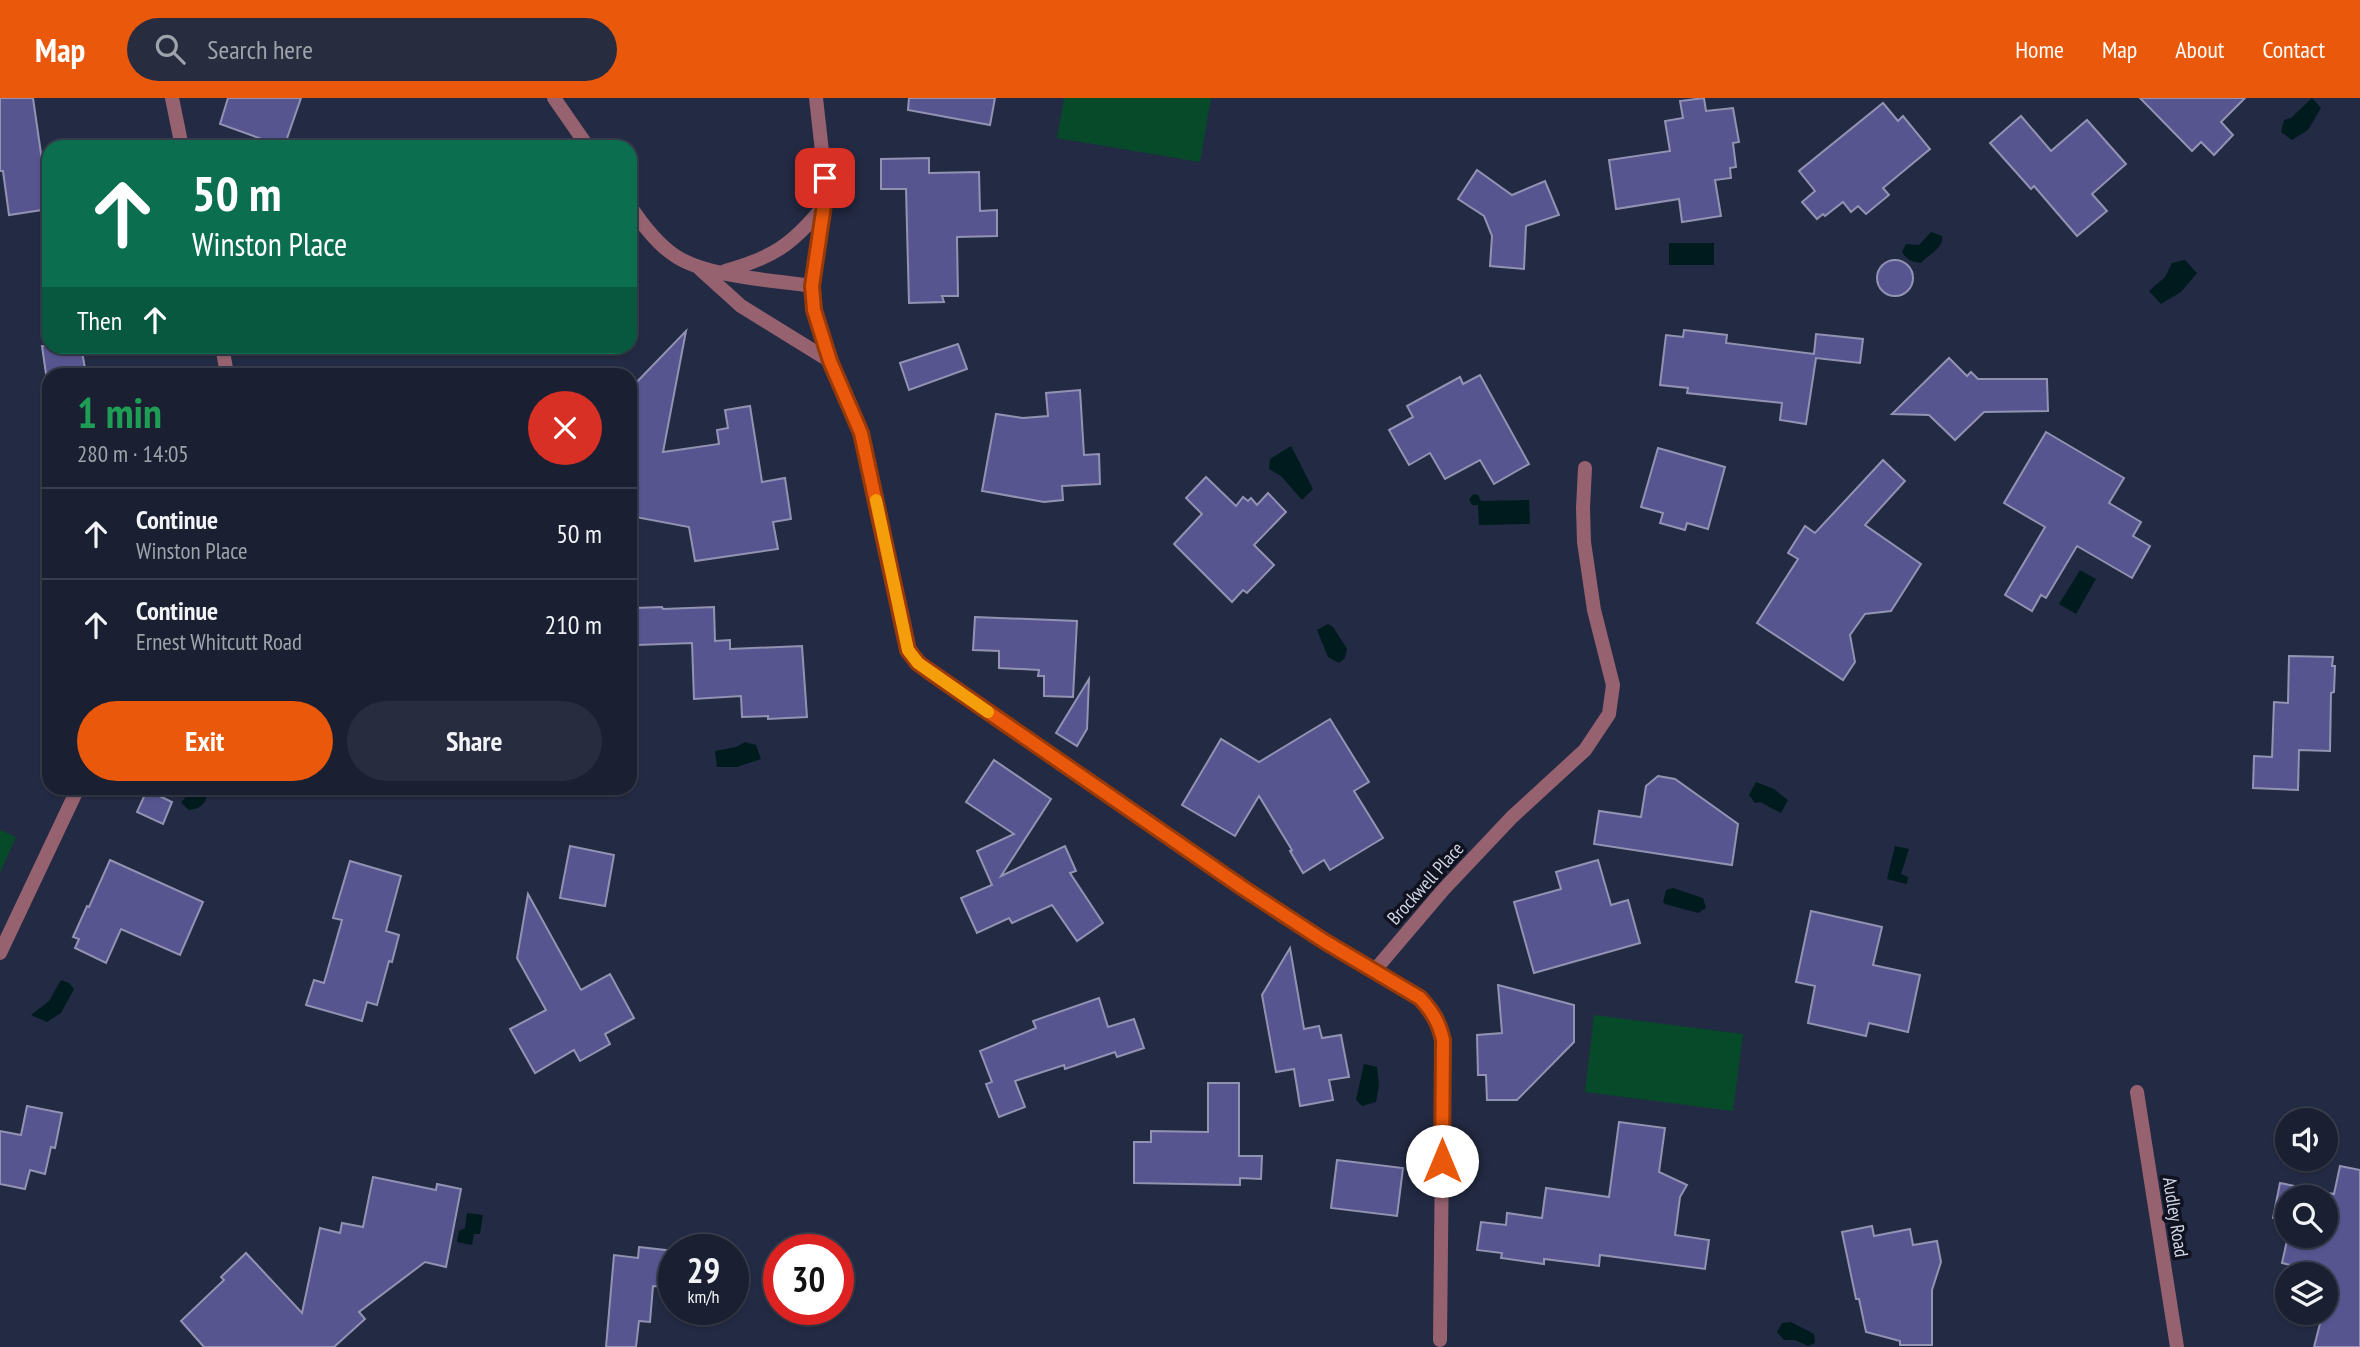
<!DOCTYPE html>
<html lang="en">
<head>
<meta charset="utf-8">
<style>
  :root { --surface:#1a2032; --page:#272d3e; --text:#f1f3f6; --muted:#9fa3ac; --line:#383e4d; --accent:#ea580c }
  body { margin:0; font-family:"PT Sans Narrow",sans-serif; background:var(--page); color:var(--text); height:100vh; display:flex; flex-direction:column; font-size:26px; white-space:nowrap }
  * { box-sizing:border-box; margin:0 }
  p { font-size:23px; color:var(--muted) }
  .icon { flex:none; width:38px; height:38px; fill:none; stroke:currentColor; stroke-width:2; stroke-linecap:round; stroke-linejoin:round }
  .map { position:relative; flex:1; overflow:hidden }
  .panel { position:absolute; left:42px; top:270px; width:595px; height:427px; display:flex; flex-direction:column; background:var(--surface); border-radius:21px; box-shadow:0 2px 5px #0004,0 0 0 2px var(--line) }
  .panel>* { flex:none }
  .guide { position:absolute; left:42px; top:42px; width:595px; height:214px; border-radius:21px; box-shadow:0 2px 5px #0004,0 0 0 2px var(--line); background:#0b6e4f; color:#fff; overflow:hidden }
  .controls { position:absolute; left:2275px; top:1010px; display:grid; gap:14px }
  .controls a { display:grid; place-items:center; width:63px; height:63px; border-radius:50%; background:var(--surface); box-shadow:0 2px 5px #0004,0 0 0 2px var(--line); font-size:35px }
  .speed { position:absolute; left:658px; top:1136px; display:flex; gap:14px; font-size:35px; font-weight:700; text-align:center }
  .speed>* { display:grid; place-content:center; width:91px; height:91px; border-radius:50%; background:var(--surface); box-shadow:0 2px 5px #0004,0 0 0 2px var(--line); line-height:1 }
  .speed small { font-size:18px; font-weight:400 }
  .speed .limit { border:10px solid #d22; background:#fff; color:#111 }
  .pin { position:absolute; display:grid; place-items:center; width:60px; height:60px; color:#fff; margin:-30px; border-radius:14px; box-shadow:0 4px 10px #0006 }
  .me { position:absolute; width:77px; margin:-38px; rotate:0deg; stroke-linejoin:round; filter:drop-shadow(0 0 5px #0008) }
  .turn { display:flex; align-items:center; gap:24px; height:147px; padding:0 35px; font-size:32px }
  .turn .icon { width:91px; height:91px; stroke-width:2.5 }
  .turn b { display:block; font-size:49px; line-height:60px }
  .then { display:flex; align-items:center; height:66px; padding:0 35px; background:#0003; gap:14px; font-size:26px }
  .round { display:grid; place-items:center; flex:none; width:74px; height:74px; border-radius:37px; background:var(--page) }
  .head { display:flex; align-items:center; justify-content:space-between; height:119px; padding:0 35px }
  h1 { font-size:42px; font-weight:700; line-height:52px; color:#1e9e55 }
  .action { display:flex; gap:14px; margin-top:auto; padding:14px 35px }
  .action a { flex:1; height:80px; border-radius:42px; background:var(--accent); color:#fff; font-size:28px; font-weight:700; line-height:80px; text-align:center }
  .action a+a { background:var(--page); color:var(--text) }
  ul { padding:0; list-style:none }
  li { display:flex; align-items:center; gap:21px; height:91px; padding:0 35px; border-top:2px solid var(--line) }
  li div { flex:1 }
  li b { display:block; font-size:26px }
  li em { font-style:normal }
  header { display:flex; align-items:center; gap:42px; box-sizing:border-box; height:98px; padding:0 35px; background:var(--accent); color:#fff }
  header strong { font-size:33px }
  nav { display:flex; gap:38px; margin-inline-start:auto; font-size:24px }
  .search { width:490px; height:63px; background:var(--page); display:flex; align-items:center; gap:18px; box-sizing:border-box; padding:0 24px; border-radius:38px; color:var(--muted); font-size:26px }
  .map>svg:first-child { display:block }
  .green { fill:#064a2a }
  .water { fill:#001b1e }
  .building { fill:#575590; stroke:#9293b3; stroke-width:2 }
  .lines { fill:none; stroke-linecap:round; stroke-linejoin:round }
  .street { stroke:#96626f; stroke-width:14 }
  .route-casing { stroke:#983908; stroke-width:18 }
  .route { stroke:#ea580c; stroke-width:12 }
  .slow { stroke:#f59e0b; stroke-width:12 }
  .labels { text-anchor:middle; stroke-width:7; stroke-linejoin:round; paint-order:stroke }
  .street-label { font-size:19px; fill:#d1d7e7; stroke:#10131f }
</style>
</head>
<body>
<header>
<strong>Map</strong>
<div class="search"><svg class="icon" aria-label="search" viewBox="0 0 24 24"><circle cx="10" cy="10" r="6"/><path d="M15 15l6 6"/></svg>Search here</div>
<nav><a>Home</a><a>Map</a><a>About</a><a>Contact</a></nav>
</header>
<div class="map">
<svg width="2360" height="1249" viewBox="0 0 2360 1249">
  <rect width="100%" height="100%" fill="#232a43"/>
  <g class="green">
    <polygon points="1064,0 1211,0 1200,64 1057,40"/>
    <polygon points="0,732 16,739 0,775"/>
    <polygon points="1594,917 1743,936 1733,1013 1585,994"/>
  </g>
  <g class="water">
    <polygon points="2312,0 2321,10 2308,32 2292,42 2281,34 2284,22 2291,20"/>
    <path d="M1931,134L1942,138C1944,150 1929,156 1921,165C1912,164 1907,162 1902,154L1906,146L1919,147Z"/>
    <rect x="1669" y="145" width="45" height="22"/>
    <polygon points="2185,162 2197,175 2181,194 2161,206 2149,193 2165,179 2172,165"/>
    <polygon points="1291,348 1313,391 1302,402 1281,378 1269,371 1270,361"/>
    <polygon points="1474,396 1478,397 1481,403 1529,402 1530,426 1479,427 1478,407 1472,407 1469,401"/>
    <polygon points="2080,472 2096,481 2076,516 2059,506"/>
    <polygon points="1328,526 1333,529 1347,551 1345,560 1339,565 1328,559 1317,532"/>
    <polygon points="745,644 756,647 761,661 737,669 717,669 715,653 736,649"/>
    <polygon points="1756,684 1774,691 1788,702 1781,715 1760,704 1755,705 1749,697"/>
    <path d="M192,690H209C206,704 204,710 189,712L181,705Z"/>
    <polygon points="1895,748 1909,751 1901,776 1908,779 1907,786 1887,781"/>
    <polygon points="1673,790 1703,800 1706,810 1698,815 1665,806 1663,804 1666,792"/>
    <polygon points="61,882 69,885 74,891 61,915 47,924 31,917 49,903"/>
    <polygon points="1364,966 1377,969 1379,987 1376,1004 1362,1008 1356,1002"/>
    <polygon points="467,1115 483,1117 480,1136 474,1136 472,1147 457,1144 459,1133 465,1130"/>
    <polygon points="1791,1224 1814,1236 1815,1245 1808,1248 1795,1242 1784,1242 1777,1234 1782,1225"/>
  </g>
  <g class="building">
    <polygon points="0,0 33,0 49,111 9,117 3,73 0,73"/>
    <polygon points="228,0 301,0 284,49 220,26"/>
    <polygon points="909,0 995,0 990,27 908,12"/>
    <polygon points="1704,0 1706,13 1733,10 1739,44 1733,45 1736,69 1730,70 1731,80 1715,82 1721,118 1682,124 1679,101 1616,111 1609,62 1670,53 1665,23 1683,20 1680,3"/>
    <polygon points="2140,0 2245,0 2221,24 2233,37 2214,57 2201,44 2192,53"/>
    <polygon points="1883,5 1898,23 1903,18 1930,51 1883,90 1889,97 1866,116 1858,108 1851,114 1843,104 1825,118 1823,116 1817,121 1802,104 1815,93 1799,73"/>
    <polygon points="2021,18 2051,53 2087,22 2126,66 2092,96 2107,113 2077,138 2034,88 2031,91 1990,45"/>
    <polygon points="929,60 929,75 979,74 980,113 997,112 997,138 957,139 958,198 942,198 944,204 909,205 906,91 881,91 881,61"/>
    <polygon points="1477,72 1512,97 1545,83 1559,117 1526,128 1524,171 1490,168 1492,138 1484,118 1458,101"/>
    <circle cx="1895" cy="180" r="18"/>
    <polygon points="1684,232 1727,237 1726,245 1814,256 1816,236 1863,241 1860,265 1816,260 1806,326 1780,322 1782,305 1687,295 1688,290 1660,287 1666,237 1683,239"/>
    <polygon points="686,233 663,354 719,346 717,332 728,330 725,312 750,308 762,384 785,380 791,421 773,424 778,451 695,463 689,429 630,418 630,291"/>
    <polygon points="958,246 967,271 909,292 900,265"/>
    <polygon points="42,248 81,248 86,276 46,276"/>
    <polygon points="1949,260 1967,278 1971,274 1978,281 2047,281 2048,313 1984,314 1955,342 1929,317 1892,316"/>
    <polygon points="1480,277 1529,366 1494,386 1480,362 1445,381 1430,355 1409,367 1389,332 1413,319 1407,308 1460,279 1463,286"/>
    <polygon points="1080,292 1084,357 1099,356 1100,386 1062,388 1063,402 1044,404 982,393 996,316 1023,320 1048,318 1046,295"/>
    <polygon points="2046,334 2124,380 2109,405 2141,424 2133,438 2150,448 2132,480 2077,448 2046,500 2041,497 2032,513 2005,497 2045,429 2004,405"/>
    <polygon points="1658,350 1725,369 1708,431 1687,425 1685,432 1660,425 1663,415 1641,409"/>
    <polygon points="1883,362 1905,383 1865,427 1921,466 1891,513 1865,516 1850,537 1855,564 1843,582 1757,525 1798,461 1788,455 1805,428 1815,435"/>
    <polygon points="1206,379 1236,408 1243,399 1248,403 1251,400 1257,407 1268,395 1286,414 1254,447 1274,467 1247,495 1243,492 1232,504 1174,446 1202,416 1186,400"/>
    <polygon points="662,509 663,511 714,509 715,543 730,542 730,551 802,548 807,619 768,621 768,618 742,619 741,598 694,601 692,545 637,547 635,510"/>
    <polygon points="975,519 1077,523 1073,599 1044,598 1044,578 1038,578 1039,572 999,570 999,553 973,552"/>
    <polygon points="2289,558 2333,559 2332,568 2335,568 2334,594 2331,595 2330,653 2299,652 2298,692 2253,690 2254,658 2272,659 2274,604 2288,605"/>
    <polygon points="1089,581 1087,631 1077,648 1056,635"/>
    <polygon points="1330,621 1369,684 1354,693 1383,740 1330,772 1324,762 1303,775 1290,753 1292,752 1259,698 1235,738 1182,707 1221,641 1259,664"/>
    <polygon points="994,662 1051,701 1001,778 1065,748 1076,773 1070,775 1103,825 1077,843 1052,807 1012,825 1009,820 977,835 961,800 992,787 977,753 1014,736 966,704"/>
    <polygon points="1658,678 1675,681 1738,726 1732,767 1594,746 1599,713 1641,719 1646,688"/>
    <polygon points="147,692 172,704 163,726 137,714"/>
    <polygon points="570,748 614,757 605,808 560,800"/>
    <polygon points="110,762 203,804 180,857 121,831 106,865 75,850 79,841 73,839 87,808 89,809"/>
    <polygon points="1598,762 1611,807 1628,802 1640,845 1534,875 1514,804 1561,791 1556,774"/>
    <polygon points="350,763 401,778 386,833 399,837 392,864 389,863 377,907 367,904 362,923 306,907 314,882 324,885 342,822 333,820"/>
    <polygon points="528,796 581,892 610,876 634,920 605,936 610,946 580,963 574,952 535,975 510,931 546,912 517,860"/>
    <polygon points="1811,813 1882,829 1873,867 1920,877 1908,934 1869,925 1866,938 1808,925 1815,888 1796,884"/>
    <polygon points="1290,850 1304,931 1319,928 1322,940 1341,937 1349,979 1329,982 1333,1002 1300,1008 1294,971 1276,974 1262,897"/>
    <polygon points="1498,887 1574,907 1574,944 1517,1002 1487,1002 1486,977 1478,977 1477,937 1502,935"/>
    <polygon points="1099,900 1108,929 1134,921 1144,950 1117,959 1115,954 1065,971 1064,967 1015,983 1025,1009 999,1019 986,986 992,984 980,953 1036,930 1033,923"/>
    <polygon points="1208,985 1239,985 1239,1058 1262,1058 1261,1081 1240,1080 1240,1087 1134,1085 1134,1044 1151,1044 1151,1033 1208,1034"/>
    <polygon points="27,1008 62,1015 55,1050 51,1049 45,1076 30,1072 25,1091 0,1086 0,1033 21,1037"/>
    <polygon points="1619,1024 1665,1030 1659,1074 1687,1087 1680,1099 1675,1137 1709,1142 1705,1171 1600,1157 1599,1168 1544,1161 1544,1166 1501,1160 1502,1155 1477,1152 1481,1124 1506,1127 1507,1115 1542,1120 1546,1090 1609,1099"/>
    <polygon points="1337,1062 1403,1070 1397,1118 1331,1110"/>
    <polygon points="2340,1068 2360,1072 2360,1249 2314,1249 2323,1214 2326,1214 2326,1175 2282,1165 2288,1138 2326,1138 2326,1099 2287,1099 2287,1123 2273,1120 2280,1085 2334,1096"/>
    <polygon points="373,1079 436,1092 437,1086 461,1091 446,1169 425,1164 359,1214 365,1221 334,1249 204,1249 181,1223 224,1182 221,1179 246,1155 302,1215 320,1130 340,1135 342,1125 363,1129"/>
    <polygon points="1872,1128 1874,1138 1910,1131 1913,1147 1937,1143 1941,1164 1932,1192 1932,1247 1900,1247 1900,1243 1866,1234 1859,1201 1856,1201 1842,1134"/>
    <polygon points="639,1149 674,1153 674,1190 653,1188 650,1224 639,1223 636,1249 606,1249 614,1157 638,1160"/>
  </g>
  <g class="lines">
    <g class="street">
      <polyline points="172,0 182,49"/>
      <polyline points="554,0 588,49"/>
      <path d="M630,108C642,126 656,145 674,157C705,179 773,182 812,188L824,107L825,80L816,0"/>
      <polyline points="700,171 741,208 830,263"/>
      <path d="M725,173C772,160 792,147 823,109"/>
      <polyline points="812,188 814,212 820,235 830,263 861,335 902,531 908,552 918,565 1243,790 1324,843 1420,900 1439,925 1443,961 1440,1242"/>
      <polyline points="222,248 227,276"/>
      <polyline points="0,855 78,690"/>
      <polyline points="1375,872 1443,792 1512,719 1585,652 1609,616 1613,587 1594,512 1584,444 1583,410 1585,370"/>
      <polyline points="2137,994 2177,1249"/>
    </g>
  </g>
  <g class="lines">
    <defs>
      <path id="route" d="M825,80L824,107L812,188L814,212L830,263L861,335L908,552L918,565L929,573L1243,790L1324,843L1420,900C1432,913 1439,924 1443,942L1442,1063"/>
    </defs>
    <use href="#route" class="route-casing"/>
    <use href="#route" class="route"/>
    <polyline class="slow" points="876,402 908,552 918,565 988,614"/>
  </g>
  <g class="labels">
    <g class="street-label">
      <text transform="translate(1425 785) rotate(-48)" y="7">Brockwell Place</text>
      <text transform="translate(2176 1119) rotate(81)" y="7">Audley Road</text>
    </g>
  </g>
</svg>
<div class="controls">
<a><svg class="icon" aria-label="sound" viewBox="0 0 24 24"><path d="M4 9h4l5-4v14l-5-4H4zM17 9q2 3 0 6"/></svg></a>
<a><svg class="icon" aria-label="search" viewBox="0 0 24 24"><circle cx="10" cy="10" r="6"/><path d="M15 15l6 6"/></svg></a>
<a><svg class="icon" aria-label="layers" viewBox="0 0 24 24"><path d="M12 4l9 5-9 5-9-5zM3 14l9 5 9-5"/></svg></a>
</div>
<div class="speed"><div>29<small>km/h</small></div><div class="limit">30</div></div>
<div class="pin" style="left:825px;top:80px;background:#d93025"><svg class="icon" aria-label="arrive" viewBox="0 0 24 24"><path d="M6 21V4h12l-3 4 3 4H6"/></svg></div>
<svg class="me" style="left:1442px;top:1063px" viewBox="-20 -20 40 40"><circle r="19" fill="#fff"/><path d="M0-13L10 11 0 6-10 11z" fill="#ea580c"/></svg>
<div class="guide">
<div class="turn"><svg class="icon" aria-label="ahead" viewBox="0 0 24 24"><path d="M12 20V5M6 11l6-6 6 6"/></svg><div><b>50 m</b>Winston Place</div></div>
<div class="then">Then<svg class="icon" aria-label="ahead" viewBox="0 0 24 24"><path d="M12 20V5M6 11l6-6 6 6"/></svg></div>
</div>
<section class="panel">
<div class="head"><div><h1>1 min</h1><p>280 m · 14:05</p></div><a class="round" style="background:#d93025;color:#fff"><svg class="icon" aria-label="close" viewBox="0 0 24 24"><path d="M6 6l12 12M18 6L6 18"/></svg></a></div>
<ul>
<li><svg class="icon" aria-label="ahead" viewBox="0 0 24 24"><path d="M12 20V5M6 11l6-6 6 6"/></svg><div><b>Continue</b><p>Winston Place</p></div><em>50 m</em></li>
<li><svg class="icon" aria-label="ahead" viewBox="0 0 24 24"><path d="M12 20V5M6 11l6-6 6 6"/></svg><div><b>Continue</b><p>Ernest Whitcutt Road</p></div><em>210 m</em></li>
</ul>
<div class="action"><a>Exit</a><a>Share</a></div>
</section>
</div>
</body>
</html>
